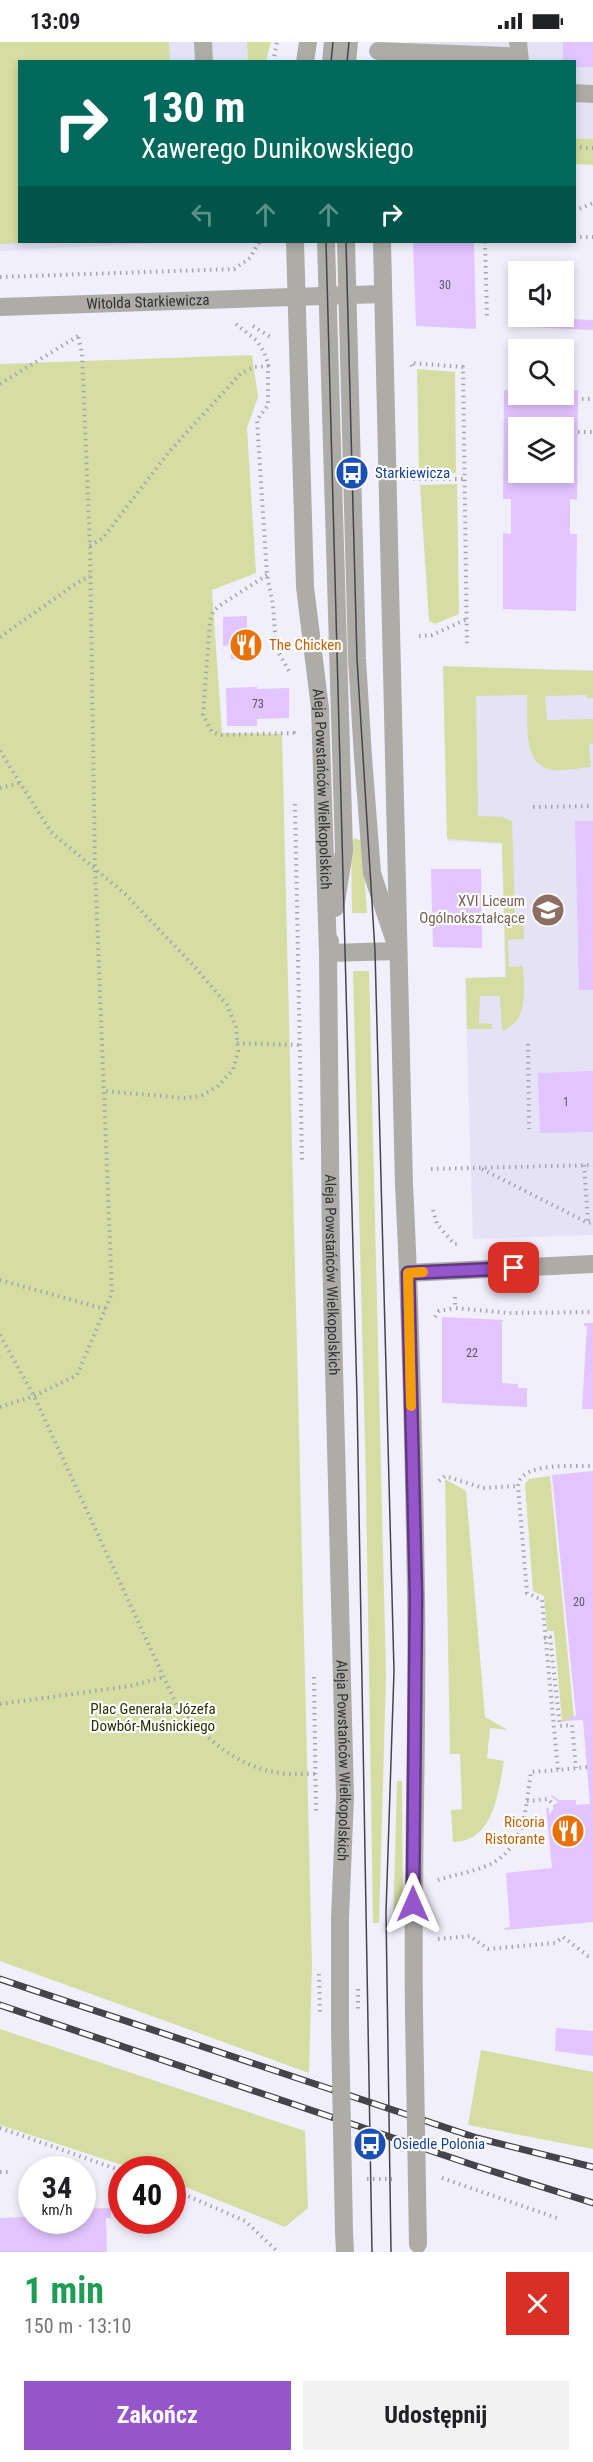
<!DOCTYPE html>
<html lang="pl">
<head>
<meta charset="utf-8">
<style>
  :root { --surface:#fff; --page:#f2f2f2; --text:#202124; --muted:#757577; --accent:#9556cc }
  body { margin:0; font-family:"Roboto Condensed",sans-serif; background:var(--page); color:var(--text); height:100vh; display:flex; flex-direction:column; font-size:22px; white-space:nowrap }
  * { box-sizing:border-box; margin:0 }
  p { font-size:20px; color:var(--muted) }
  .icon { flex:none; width:33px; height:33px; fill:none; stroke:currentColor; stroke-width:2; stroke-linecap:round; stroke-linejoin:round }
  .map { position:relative; height:2210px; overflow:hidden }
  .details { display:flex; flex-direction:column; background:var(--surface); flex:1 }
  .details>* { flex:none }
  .hud { position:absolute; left:18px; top:18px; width:558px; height:183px; border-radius:0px; box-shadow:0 3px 9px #0003; background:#00695c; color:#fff; overflow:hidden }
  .controls { position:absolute; left:508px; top:219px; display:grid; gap:12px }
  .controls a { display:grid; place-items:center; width:66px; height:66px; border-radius:0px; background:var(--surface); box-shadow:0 3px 9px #0003; font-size:30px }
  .speed { position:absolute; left:18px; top:2114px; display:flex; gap:12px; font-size:30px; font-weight:700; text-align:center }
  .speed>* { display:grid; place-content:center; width:78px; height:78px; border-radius:50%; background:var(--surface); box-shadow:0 3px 9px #0003; line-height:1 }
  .speed small { font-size:15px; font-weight:400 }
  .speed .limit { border:9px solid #d22; background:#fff; color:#111 }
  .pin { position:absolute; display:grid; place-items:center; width:51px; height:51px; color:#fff; margin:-26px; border-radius:12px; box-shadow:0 3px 9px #0006 }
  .me { position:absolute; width:66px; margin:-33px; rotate:0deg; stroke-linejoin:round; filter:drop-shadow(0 0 4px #0008) }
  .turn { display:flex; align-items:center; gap:21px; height:126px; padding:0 24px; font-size:27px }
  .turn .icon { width:78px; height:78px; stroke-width:2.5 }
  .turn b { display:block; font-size:42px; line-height:51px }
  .lanes { display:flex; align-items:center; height:57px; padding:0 24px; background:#0003; justify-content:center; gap:30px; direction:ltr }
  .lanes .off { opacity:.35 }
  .round { display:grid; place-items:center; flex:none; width:63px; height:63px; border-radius:0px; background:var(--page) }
  .overview { display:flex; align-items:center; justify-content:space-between; height:102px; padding:0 24px }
  h1 { font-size:36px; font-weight:700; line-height:45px; color:#1e9e55 }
  .button { display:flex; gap:12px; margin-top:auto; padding:12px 24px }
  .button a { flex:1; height:69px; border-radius:0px; background:var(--accent); color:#fff; font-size:24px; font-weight:700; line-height:69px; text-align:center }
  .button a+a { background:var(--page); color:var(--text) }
  .status { display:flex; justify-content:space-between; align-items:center; height:42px; padding:0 30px; background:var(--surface); direction:ltr }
  .status svg { height:16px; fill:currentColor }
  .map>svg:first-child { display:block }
  .built { fill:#e6e2f6 }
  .green { fill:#d5dda3 }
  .building { fill:#e2c4fe; fill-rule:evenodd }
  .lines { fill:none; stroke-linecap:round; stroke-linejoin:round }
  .path { stroke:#a6a4ae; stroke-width:4; stroke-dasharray:1.5 4.5; stroke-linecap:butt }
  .minor { stroke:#aeaca7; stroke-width:18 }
  .tram { stroke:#45444a; stroke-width:1.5 }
  .rail-casing { stroke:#45444a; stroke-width:7 }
  .rail { stroke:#fefefe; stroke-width:4.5; stroke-dasharray:14; stroke-linecap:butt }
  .path-bridge { stroke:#a6a4ae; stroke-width:4; stroke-dasharray:1.5 4.5; stroke-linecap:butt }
  .minor-bridge { stroke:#aeaca7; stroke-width:18 }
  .route-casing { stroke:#613885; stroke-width:15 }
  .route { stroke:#9556cc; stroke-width:10 }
  .slow { stroke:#f59e0b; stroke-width:10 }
  .labels { text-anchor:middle; stroke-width:4.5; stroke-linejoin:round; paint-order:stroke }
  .number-label { font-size:12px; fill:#5e5668 }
  .street-label { font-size:15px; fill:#323136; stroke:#fefefe }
  .transit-label { font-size:15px; fill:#164399; stroke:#fefefe; text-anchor:start }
  .food-label { font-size:15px; fill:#c56008; stroke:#fefefe; text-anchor:start }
  .education-label { font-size:15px; fill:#785e54; stroke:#fefefe; text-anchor:end }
  .park-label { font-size:15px; fill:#2d3100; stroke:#fefefe }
</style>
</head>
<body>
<div class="status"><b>13:09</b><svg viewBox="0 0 49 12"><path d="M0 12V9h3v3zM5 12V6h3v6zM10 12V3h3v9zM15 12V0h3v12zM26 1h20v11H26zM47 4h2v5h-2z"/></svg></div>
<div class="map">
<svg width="593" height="2210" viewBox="0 0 593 2210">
  <rect width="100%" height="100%" fill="#f1effc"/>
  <g class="built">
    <polygon points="0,0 248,0 248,19 20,20 20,200 176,200 0,209"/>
    <polygon points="408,0 593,0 593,97 575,96 574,20 409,19"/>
    <polygon points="443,625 593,628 593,1193 473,1197 465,936 505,935 502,802 448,799"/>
  </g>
  <g class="green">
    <polygon points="0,0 169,0 170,19 20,20 20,200 57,200 0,202"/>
    <polygon points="247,0 271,0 266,19 248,19"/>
    <polygon points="574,96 593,97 593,123 575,122"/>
    <polygon points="252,313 258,355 247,386 256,531 212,548 222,691 282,692 312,1924 309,2031 0,1919 0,322"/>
    <polygon points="417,327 455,330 456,431 419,431"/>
    <polygon points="457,442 459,572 435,582 429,579 420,443"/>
    <path d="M443,624L593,629V656H587V653L545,654L547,678L593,677V702H589L591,725C579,726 566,729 554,728C520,725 529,677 527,653L476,654L478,774L502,775L512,779L515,871L523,872L524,897L508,898L509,925L523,924C524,949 529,979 502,989L500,954H480L479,981L492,982V987H467L466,936L506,935L502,801L447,797Z"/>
    <polygon points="354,796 362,799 367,871 352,871 351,802"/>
    <polygon points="353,929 369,929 386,1634 379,1881 373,1881 366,1441"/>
    <polygon points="550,1434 574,1676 567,1677 565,1680 562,1679 554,1589 547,1589 544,1554 533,1549 525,1442 529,1437"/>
    <path d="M445,1437L466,1449L485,1675L508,1688L490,1686L487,1716L504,1719C498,1750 494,1800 453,1800L451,1768L462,1767L460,1712H450Z"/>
    <polygon points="397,1739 402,1739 403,1885 393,1885"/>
    <polygon points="0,1987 305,2089 308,2166 285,2185 173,2140 172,2127 134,2127 0,2083"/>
    <polygon points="481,2008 593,2030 593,2107 468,2083"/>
  </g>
  <g class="building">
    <polygon points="563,0 593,0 593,25 574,25 574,20 563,20"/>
    <polygon points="413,200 474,200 476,287 416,284"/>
    <polygon points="513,274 528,275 528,285 512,285"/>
    <polygon points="529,275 593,278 593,288 529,285"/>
    <path d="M504,348H519V352H564V348H578L577,458L570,457V492H577L576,569L503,567V491L511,492V457H503ZM519,386H564V430H519Z"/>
    <polygon points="247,574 247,594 256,594 257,617 231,617 231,603 223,604 223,575"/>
    <polygon points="257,645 257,647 289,646 289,676 257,677 257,684 227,684 226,646"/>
    <polygon points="575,779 593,779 593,948 579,948"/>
    <polygon points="431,827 481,827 482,906 433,905"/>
    <polygon points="593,1029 593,1090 540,1091 538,1031"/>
    <polygon points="442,1275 504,1278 502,1280 502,1341 518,1342 518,1346 527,1346 527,1365 442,1361"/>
    <polygon points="584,1281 593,1281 593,1367 582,1367 587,1284 584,1284"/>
    <polygon points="593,1429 593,1880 505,1888 504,1886 510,1885 506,1831 552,1826 546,1766 549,1766 549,1773 558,1760 551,1754 552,1753 559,1758 576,1758 576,1763 590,1762 583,1678 566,1679 566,1677 576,1674 552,1433"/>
    <polygon points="556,1986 593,1989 593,2014 555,2009"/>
    <polygon points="111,2166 111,2176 106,2176 107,2210 0,2210 0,2176 24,2175 24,2168 32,2168 32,2178 82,2178 82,2167"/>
  </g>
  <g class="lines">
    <g class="path">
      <polyline points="273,20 277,0"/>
      <polyline points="574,105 593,106"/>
      <polyline points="574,169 593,161"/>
      <polyline points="574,195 593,195"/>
      <polyline points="485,200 487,274"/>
      <polyline points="0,235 234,227 250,216 259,200"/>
      <polyline points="236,282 257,299 264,310 269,324"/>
      <polyline points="253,284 272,296"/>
      <polyline points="412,324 411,321 463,325 467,605"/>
      <polyline points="0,342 78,294"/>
      <polyline points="582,357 593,357"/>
      <polyline points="578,390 593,390"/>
      <polyline points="413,437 464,437"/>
      <polyline points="90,504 103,496 168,411 241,331 255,325 268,324 268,363 257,378 267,533 273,563 276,606 289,629"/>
      <polyline points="267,533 219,564 213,570 210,579 203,673 212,690 222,693 294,691 294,695"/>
      <polyline points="419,594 432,593 467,577"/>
      <polyline points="0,595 77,541 90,534"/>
      <polyline points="0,709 51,790 125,852 195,925 227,963 236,985 238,1009 233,1028 218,1044 201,1054 184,1056 104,1049"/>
      <polyline points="0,746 20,741"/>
      <polyline points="295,762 302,1118"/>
      <polyline points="533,765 593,764"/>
      <polyline points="237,1001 299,1003"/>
      <polyline points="528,1002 529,1087"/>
      <polyline points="584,1123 588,1180"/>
      <polyline points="431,1127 593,1123"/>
      <polyline points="482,1127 588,1181 593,1180"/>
      <polyline points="433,1168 437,1182 454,1202 457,1202"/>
      <polyline points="0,1238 105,1267"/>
      <polyline points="455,1255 455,1266 509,1271 593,1270"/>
      <polyline points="435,1275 439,1269 455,1266"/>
      <path d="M0,1293L34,1354L177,1664C208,1698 239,1728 288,1732C297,1733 306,1731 315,1732"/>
      <polyline points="0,1365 34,1354 77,1333 112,1251 95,827 90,505 82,311 78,294"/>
      <polyline points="439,1439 445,1434 483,1446 518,1444"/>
      <polyline points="544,1596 550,1595 560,1684 572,1683 576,1726"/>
      <polyline points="314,1635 316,1771"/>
      <polyline points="0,1662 130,1644 164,1635"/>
      <path d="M587,1725L558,1728L542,1558L527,1551L518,1444C521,1419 573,1425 593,1424"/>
      <polyline points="527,1759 548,1757 555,1764"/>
      <path d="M438,1838C456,1832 480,1829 496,1819C526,1800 526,1761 531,1730L558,1728"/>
      <polyline points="438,1897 470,1894 488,1907 555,1901 563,1895 588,1914 593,1914"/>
      <polyline points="0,2086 122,2129"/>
      <polyline points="0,2130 11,2130"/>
      <polyline points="442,2136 560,2177"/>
      <polyline points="367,2137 392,2137"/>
      <polyline points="172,2147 245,2179 278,2210"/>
    </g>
    <g class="minor">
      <polyline points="203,0 204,20"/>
      <polyline points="518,0 520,20"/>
      <polyline points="378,9 506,14 515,20"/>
      <polyline points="305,20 308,0"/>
      <polyline points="331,20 333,0"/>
      <polyline points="347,20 349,0"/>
      <polyline points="574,51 593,52"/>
      <path id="s1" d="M295,200L305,545L320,666L328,911L331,1209L345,1755L340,1876V1986"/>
      <polyline points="326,200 344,809 335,866"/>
      <path d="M382,200L404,1143C411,1280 414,1417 416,1554C418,1693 412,1832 414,1971"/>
      <path id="s2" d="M0,265L382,252"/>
      <polyline points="330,899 328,911 398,909 372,831 363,715 357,617 346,200"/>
      <polyline points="408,1231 593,1222"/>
      <polyline points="344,2190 345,2210"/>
    </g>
    <g class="tram">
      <polyline points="331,20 333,0"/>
      <polyline points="347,20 349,0"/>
      <polyline points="326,200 357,1355 372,2210"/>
      <polyline points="346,200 357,617 375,909 394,1629 386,1870 391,2210"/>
    </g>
    <defs>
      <g id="rail">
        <polyline points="0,1937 477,2096 593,2125"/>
        <polyline points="0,1963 476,2124 593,2161"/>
      </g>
    </defs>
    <use href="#rail" class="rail-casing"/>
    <use href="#rail" class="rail"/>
    <g class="path-bridge">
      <polyline points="319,1932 320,1970"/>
      <polyline points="358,1947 358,1967"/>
    </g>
    <g class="minor-bridge">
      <polyline points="414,1971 418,2202"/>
      <polyline points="340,1986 344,2190"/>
    </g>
  </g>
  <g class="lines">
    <defs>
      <polyline id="route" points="413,1862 416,1554 408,1231 514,1226"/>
    </defs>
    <use href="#route" class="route-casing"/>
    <use href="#route" class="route"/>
    <polyline class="slow" points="411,1364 408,1231 423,1230"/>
  </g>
  <defs>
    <symbol id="bus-disc" viewBox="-11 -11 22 22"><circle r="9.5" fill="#1a4fb4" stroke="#fefefe"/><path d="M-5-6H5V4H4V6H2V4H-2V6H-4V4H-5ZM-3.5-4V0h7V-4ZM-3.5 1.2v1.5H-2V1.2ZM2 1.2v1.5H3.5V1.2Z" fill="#fff"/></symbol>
    <symbol id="restaurant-disc" viewBox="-11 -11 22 22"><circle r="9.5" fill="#e8710a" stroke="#fefefe"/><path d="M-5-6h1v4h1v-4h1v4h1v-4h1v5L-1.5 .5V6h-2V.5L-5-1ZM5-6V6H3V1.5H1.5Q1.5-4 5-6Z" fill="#fff"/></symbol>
    <symbol id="school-disc" viewBox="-11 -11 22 22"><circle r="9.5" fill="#8d6e63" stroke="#fefefe"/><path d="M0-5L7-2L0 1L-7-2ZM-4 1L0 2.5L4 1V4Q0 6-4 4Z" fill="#fff"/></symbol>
  </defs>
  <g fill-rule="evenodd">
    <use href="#bus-disc" x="333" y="412" width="38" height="38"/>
    <use href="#restaurant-disc" x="227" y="584" width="38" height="38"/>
    <use href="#school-disc" x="529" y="849" width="38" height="38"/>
    <use href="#restaurant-disc" x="549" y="1770" width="38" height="38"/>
    <use href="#bus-disc" x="351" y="2083" width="38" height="38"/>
  </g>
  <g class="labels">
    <g class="number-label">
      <text x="445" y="247">30</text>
      <text x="258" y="666">73</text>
      <text x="566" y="1064">1</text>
      <text x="472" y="1315">22</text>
      <text x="579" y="1564">20</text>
    </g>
    <g class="street-label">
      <text dy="5" stroke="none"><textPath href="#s2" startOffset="148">Witolda Starkiewicza</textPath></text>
      <text dy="5" stroke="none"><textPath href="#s1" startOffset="548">Aleja Powstańców Wielkopolskich</textPath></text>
      <text dy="5" stroke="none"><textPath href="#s1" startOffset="1034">Aleja Powstańców Wielkopolskich</textPath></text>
      <text dy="5" stroke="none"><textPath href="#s1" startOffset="1520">Aleja Powstańców Wielkopolskich</textPath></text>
    </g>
    <g class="transit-label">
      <text x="375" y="436">Starkiewicza</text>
      <text x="393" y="2107">Osiedle Polonia</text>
    </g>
    <g class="food-label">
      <text x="269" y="608">The Chicken</text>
      <text x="545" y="1785" text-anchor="end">Ricoria<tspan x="545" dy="17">Ristorante</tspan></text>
    </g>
    <g class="education-label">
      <text x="525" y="864">XVI Liceum<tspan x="525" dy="17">Ogólnokształcące</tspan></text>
    </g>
    <g class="park-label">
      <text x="153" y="1672">Plac Generała Józefa<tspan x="153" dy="17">Dowbór-Muśnickiego</tspan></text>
    </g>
  </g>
</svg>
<div class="controls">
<a><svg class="icon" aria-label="sound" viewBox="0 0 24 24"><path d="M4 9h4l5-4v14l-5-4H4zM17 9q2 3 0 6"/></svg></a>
<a><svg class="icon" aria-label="search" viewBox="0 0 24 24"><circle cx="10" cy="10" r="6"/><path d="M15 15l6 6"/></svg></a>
<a><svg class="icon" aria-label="layers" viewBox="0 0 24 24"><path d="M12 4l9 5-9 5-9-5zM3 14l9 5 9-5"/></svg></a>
</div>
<div class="speed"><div>34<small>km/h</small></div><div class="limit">40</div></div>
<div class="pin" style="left:514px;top:1226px;background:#d93025"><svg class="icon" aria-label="arrive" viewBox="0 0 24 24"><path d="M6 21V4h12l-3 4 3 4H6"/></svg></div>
<svg class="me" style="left:413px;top:1862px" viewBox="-20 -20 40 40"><path d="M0-17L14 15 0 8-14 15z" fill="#9556cc" stroke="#fff" stroke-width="4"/></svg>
<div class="hud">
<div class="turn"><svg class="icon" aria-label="right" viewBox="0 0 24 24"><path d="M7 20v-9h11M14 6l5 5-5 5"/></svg><div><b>130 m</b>Xawerego Dunikowskiego</div></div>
<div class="lanes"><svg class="icon off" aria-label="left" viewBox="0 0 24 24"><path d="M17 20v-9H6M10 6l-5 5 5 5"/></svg><svg class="icon off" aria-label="ahead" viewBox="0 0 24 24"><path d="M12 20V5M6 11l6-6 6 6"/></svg><svg class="icon off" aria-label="ahead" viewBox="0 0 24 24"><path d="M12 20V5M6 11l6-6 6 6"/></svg><svg class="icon" aria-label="right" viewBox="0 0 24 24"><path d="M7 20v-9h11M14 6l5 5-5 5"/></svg></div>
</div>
</div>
<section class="details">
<div class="overview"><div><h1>1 min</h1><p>150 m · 13:10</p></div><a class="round" style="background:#d93025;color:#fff"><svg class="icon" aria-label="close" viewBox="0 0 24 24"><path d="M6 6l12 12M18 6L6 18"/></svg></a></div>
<div class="button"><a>Zakończ</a><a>Udostępnij</a></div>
</section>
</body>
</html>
